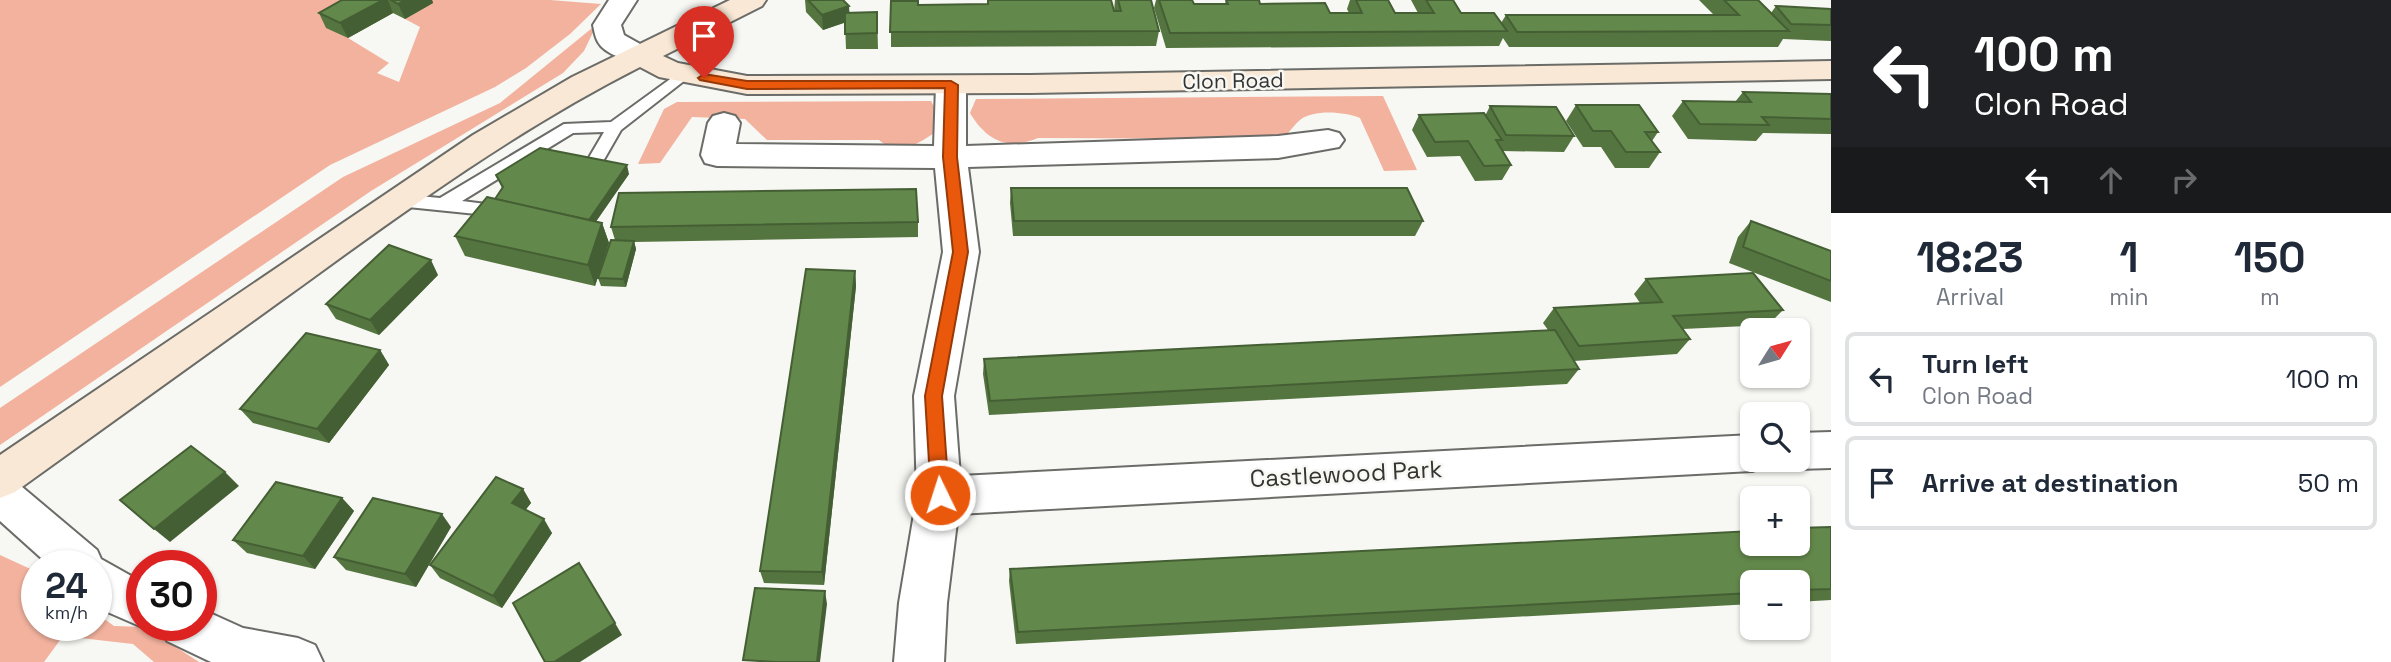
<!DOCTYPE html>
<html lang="en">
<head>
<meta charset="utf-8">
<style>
  :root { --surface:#fff; --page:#f2f2f3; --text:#1f2937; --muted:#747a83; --line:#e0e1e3 }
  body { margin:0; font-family:"Space Grotesk",sans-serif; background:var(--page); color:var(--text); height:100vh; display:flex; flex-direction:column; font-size:26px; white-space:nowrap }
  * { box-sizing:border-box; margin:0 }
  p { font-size:23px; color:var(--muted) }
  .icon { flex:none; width:38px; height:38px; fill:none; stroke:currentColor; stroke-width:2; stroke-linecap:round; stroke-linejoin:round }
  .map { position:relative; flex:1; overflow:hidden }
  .drawer { display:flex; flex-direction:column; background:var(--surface); width:560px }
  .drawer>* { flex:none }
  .hud { background:#202124; color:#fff; overflow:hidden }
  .needle { width:46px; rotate:53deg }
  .fabs { position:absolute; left:1740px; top:318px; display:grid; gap:14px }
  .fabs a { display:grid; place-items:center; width:70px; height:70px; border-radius:10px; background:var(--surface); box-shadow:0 2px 5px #0004; font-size:35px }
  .speed { position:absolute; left:21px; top:550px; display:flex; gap:14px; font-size:35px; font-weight:700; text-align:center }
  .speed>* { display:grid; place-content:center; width:91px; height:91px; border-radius:50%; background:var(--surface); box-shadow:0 2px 5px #0004; line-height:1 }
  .speed small { font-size:18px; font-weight:400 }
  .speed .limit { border:10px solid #d22; background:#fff; color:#111 }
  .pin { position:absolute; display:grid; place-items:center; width:60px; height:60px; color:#fff; margin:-72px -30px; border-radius:50% 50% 50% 0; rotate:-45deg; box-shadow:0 0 7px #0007 }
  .pin .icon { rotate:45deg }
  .me { position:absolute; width:77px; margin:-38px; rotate:356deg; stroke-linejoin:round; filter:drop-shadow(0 0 5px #0008) }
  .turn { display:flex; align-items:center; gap:24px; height:147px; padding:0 28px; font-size:32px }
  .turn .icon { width:91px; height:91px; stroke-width:2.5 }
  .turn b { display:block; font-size:49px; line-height:60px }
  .lanes { display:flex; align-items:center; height:66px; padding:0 28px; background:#0003; justify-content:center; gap:35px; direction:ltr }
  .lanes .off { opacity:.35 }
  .eta { display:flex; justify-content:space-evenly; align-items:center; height:119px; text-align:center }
  .eta b { font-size:42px; font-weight:800; line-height:49px }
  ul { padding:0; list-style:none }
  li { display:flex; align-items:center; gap:21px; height:94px; margin:0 14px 10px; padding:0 14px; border:4px solid var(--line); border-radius:10px }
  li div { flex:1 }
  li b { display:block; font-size:26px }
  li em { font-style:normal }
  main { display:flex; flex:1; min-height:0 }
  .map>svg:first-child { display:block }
  .green { fill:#f2b29e }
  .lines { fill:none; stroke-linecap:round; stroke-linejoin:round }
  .lane-casing { stroke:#6b6b67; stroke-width:4 }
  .street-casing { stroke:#6b6b67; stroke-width:4 }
  .secondary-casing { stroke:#6b6b67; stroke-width:4 }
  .lane { fill:#fff; fill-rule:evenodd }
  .street { fill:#fff; fill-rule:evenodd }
  .secondary { fill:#f9e8d5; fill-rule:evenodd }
  .wall { fill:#557540 }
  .shaded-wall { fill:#455f34 }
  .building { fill:#63884b; stroke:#455f34; stroke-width:2 }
  .route { fill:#ea580c; stroke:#983908; stroke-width:2 }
  .labels { text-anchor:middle; stroke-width:5; stroke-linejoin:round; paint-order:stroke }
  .far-street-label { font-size:21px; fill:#353433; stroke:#f7f7f3 }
  .street-label { font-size:24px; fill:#353433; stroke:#f7f7f3 }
</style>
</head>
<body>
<main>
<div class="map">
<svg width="1831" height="662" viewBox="0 0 1831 662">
  <rect width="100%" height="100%" fill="#f7f7f3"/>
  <g class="green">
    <polygon points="0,0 365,0 348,38 389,63 377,73 399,82 420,27 405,19 432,3 427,0 550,0 601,4 570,34 526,68 495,87 330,165 0,387"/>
    <polygon points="597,24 584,51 563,73 371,191 0,445 0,408 343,177 500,103"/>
    <path d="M1383,96L1417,170L1384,171L1360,118C1345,112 1314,109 1300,120C1292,127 1289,134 1280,139L1038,138C1007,151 986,140 970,113L976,99Z"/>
    <path d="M931,101L936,110L937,131C918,144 899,157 879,140H767L745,119L692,117L660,163L638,164L664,109L677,102Z"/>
    <polygon points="0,555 37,572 37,625 96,625 96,613 114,626 145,627 199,662 154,662 133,644 63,636 44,662 0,662"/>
  </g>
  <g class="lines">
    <defs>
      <polygon id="lane" points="684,69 689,71 692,74 689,77 621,130 598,170 592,171 584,166 604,132 573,133 462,201 502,206 505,210 502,214 496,216 398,206 389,200 398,194 440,198 564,124 611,122"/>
      <g id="street">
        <path d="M609,0H637L621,25L624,35L649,49L654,55L649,61C635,65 605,55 598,42C595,37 594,30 593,25Z"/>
        <polygon points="951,76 962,78 966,85 966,146 1278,136 1328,130 1339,133 1344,140 1339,147 1278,158 968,167 979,252 954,396 960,476 1752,435 1752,460 1770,460 1767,466 1752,471 958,514 947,603 944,662 894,662 899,603 917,496 914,396 943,252 935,168 717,166 705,163 701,155 708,123 713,116 724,113 735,116 740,123 736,144 934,146 936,85 940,78"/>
        <polygon points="1831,432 1831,468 1797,469 1782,464 1780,460 1797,460 1797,433"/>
        <polygon points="0,475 15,481 97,550 101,559 142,582 142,625 148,625 142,627 96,607 96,565 49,565 0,521"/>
        <polygon points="201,609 243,628 298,638 315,645 323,662 211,662 167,641 160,625 201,625"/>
      </g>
      <path id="secondary" d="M730,0H766L762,6L663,56L678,63L747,76L1030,75L1831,61V79L1030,93L747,94L659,77L640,67C520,128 411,206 303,285C207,354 111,423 15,492L0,498V455L473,135L572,77Z"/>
    </defs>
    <use href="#lane" class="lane-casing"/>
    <use href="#street" class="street-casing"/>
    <use href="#secondary" class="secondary-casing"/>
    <use href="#lane" class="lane"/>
    <use href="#street" class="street"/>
    <use href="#secondary" class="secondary"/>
  </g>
  <g class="wall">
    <polygon points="342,0 432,0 433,3 405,19 393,13 348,38 326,28 319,13"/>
    <polygon points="805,0 843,0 850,13 877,12 878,49 846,49 845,22 823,30 806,12"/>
    <polygon points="987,0 1054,0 1114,11 1115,0 1151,0 1159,31 1156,46 891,47 891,1 918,5 987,4"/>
    <polygon points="1156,0 1192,0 1194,4 1225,4 1226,0 1259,0 1260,4 1330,13 1349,13 1347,9 1350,0 1388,0 1395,13 1418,13 1411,0 1453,0 1461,13 1501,23 1506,15 1714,15 1699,0 1758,0 1771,13 1776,6 1831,9 1831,41 1783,39 1778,47 1509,47 1503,38 1499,46 1166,48 1154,8"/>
    <polygon points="1743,92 1831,94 1831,134 1763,133 1756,141 1688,139 1672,116 1683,101 1735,102"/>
    <polygon points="1576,105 1658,132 1652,141 1660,152 1649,168 1615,168 1601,147 1583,147 1566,121"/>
    <polygon points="1490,106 1574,136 1564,152 1502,151 1511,165 1502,180 1475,181 1460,156 1427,157 1412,130 1419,115 1485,116"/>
    <polygon points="629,174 596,221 602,223 609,243 595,286 465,256 455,236 495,199 502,188 496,175"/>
    <polygon points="1011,188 1423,221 1415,236 1013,236 1010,203"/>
    <polygon points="1751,221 1831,251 1831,302 1729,263 1738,237"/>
    <polygon points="918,222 918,237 634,242 636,249 626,287 601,286 598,278 615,240 611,227"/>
    <polygon points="855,271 856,286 824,585 764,583 760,571"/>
    <polygon points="438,275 379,335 336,319 326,304"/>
    <polygon points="1646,279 1783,310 1768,325 1683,329 1690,339 1677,354 1574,361 1579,369 1567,384 989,415 983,374 984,359 1548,330 1543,323 1554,308 1640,303 1634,294"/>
    <polygon points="380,350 389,365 329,443 253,423 240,409"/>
    <polygon points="523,489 531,503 525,510 552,533 502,608 440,578 430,565"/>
    <polygon points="342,498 354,511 315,569 247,553 233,540"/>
    <polygon points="451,527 416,587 346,570 334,557"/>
    <polygon points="1831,527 1831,600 1797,602 1797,583 1752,583 1752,604 1016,644 1009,581 1010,569"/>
  </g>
  <g class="shaded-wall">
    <polygon points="383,0 388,0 393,13 348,38 340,23"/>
    <polygon points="405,0 432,0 433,3 405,19 398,4"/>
    <polygon points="849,6 850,21 823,30 822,15"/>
    <polygon points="627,165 629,174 584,239 581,231"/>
    <polygon points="602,223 609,243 595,286 588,265"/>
    <polygon points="634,241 636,249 626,287 623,279"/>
    <polygon points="431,260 438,275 379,335 370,320"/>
    <polygon points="855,271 856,286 824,585 822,572"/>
    <polygon points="380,350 389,365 329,443 317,429"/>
    <polygon points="225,472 239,486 170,542 154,529"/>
    <polygon points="523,489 531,503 520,517 512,503"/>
    <polygon points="342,498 354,511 315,569 303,556"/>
    <polygon points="442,514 451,527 416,587 405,574"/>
    <polygon points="544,519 552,533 502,608 493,596"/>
    <polygon points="825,591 827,604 820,662 817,662"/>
    <polygon points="615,623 622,635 580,662 554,662"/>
  </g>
  <g class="building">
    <polygon points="342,0 383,0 340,23 319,13"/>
    <polygon points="391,0 405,0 398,4"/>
    <polygon points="808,0 843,0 849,6 822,15"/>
    <polygon points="988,0 1111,0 1114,11 1121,11 1118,0 1151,0 1159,31 890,32 891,1 918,1 918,5 988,4"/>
    <polygon points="1159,0 1192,0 1194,4 1228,4 1226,0 1259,0 1260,4 1325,3 1330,13 1362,13 1356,0 1388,0 1395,13 1434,13 1426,0 1453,0 1461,13 1494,13 1507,31 1170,33"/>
    <polygon points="1724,0 1758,0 1789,31 1517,32 1506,15 1739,15"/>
    <polygon points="1776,6 1831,9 1831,25 1791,24"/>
    <polygon points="877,12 877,33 845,34 845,13"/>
    <polygon points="1743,92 1831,94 1831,119 1762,117 1769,125 1700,124 1683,101 1751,102"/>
    <polygon points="1576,105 1639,105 1658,132 1645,132 1660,152 1626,152 1611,131 1593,131"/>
    <polygon points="1490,106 1556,107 1574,136 1506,135"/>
    <polygon points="1484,113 1502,140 1496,140 1511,165 1484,166 1468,141 1435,142 1419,115"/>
    <polygon points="540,148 627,165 589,220 495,199 503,187 496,175"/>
    <polygon points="1011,188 1407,188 1423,221 1014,221"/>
    <polygon points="916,189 918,222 611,227 619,193"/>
    <polygon points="487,197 602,223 588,265 455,236"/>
    <polygon points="1751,221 1831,251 1831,281 1743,247"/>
    <polygon points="611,240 634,241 623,279 598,278"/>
    <polygon points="389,245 431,260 370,320 326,304"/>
    <polygon points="806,269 855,271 822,572 760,571"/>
    <polygon points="1753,273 1783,310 1673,316 1690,339 1579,346 1554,308 1662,302 1646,279"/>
    <polygon points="1555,330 1579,369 990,401 984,359"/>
    <polygon points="306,333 380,350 317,429 240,409"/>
    <polygon points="191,446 225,472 154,529 120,500"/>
    <polygon points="496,477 523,489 512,503 544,519 493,596 430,565"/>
    <polygon points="276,482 342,498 303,556 233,540"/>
    <polygon points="373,498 442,514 405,574 334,557"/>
    <polygon points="1831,527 1831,589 1797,590 1797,583 1752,583 1752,593 1018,632 1010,569 1752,531 1752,544 1797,544 1797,528"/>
    <polygon points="579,563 615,623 554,662 545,662 513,603"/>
    <polygon points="755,588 825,591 817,662 776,662 743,660"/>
  </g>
  <polygon class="route" points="704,74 747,81 951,81 958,85 957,157 968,252 942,396 949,495 946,501 940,503 933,501 931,495 925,396 953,252 943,157 945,88 747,89 700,80 698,78"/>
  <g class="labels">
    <g class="far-street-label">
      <text transform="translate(1233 81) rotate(-1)" y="7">Clon Road</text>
    </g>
    <g class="street-label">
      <text transform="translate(1346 474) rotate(-3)" y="8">Castlewood Park</text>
    </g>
  </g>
</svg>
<div class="fabs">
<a><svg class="needle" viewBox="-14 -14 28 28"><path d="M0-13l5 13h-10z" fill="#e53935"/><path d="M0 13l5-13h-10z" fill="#747a83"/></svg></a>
<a><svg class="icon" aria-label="search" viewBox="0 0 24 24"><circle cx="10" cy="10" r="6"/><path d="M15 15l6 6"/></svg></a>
<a>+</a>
<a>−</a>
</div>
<div class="speed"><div>24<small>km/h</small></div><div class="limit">30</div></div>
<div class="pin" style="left:704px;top:78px;background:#d93025"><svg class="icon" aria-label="arrive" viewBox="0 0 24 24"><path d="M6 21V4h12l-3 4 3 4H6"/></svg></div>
<svg class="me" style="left:940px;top:495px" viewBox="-20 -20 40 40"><circle r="17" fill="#ea580c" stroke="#fff" stroke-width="3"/><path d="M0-11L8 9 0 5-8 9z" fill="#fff"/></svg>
</div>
<section class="drawer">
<div class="hud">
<div class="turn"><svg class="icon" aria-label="left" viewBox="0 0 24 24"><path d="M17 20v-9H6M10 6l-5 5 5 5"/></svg><div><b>100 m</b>Clon Road</div></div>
<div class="lanes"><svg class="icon" aria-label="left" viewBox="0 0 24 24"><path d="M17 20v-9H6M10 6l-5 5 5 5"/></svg><svg class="icon off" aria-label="ahead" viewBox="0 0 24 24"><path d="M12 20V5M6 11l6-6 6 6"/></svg><svg class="icon off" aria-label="right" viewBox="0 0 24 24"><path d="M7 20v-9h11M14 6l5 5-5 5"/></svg></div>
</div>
<div class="eta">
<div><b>18:23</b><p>Arrival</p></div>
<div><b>1</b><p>min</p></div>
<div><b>150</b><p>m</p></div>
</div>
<ul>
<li><svg class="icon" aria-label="left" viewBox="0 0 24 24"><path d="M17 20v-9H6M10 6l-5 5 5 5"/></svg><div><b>Turn left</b><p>Clon Road</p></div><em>100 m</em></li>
<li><svg class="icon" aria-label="arrive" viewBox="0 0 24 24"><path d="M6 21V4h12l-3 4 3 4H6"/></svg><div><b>Arrive at destination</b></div><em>50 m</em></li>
</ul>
</section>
</main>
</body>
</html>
